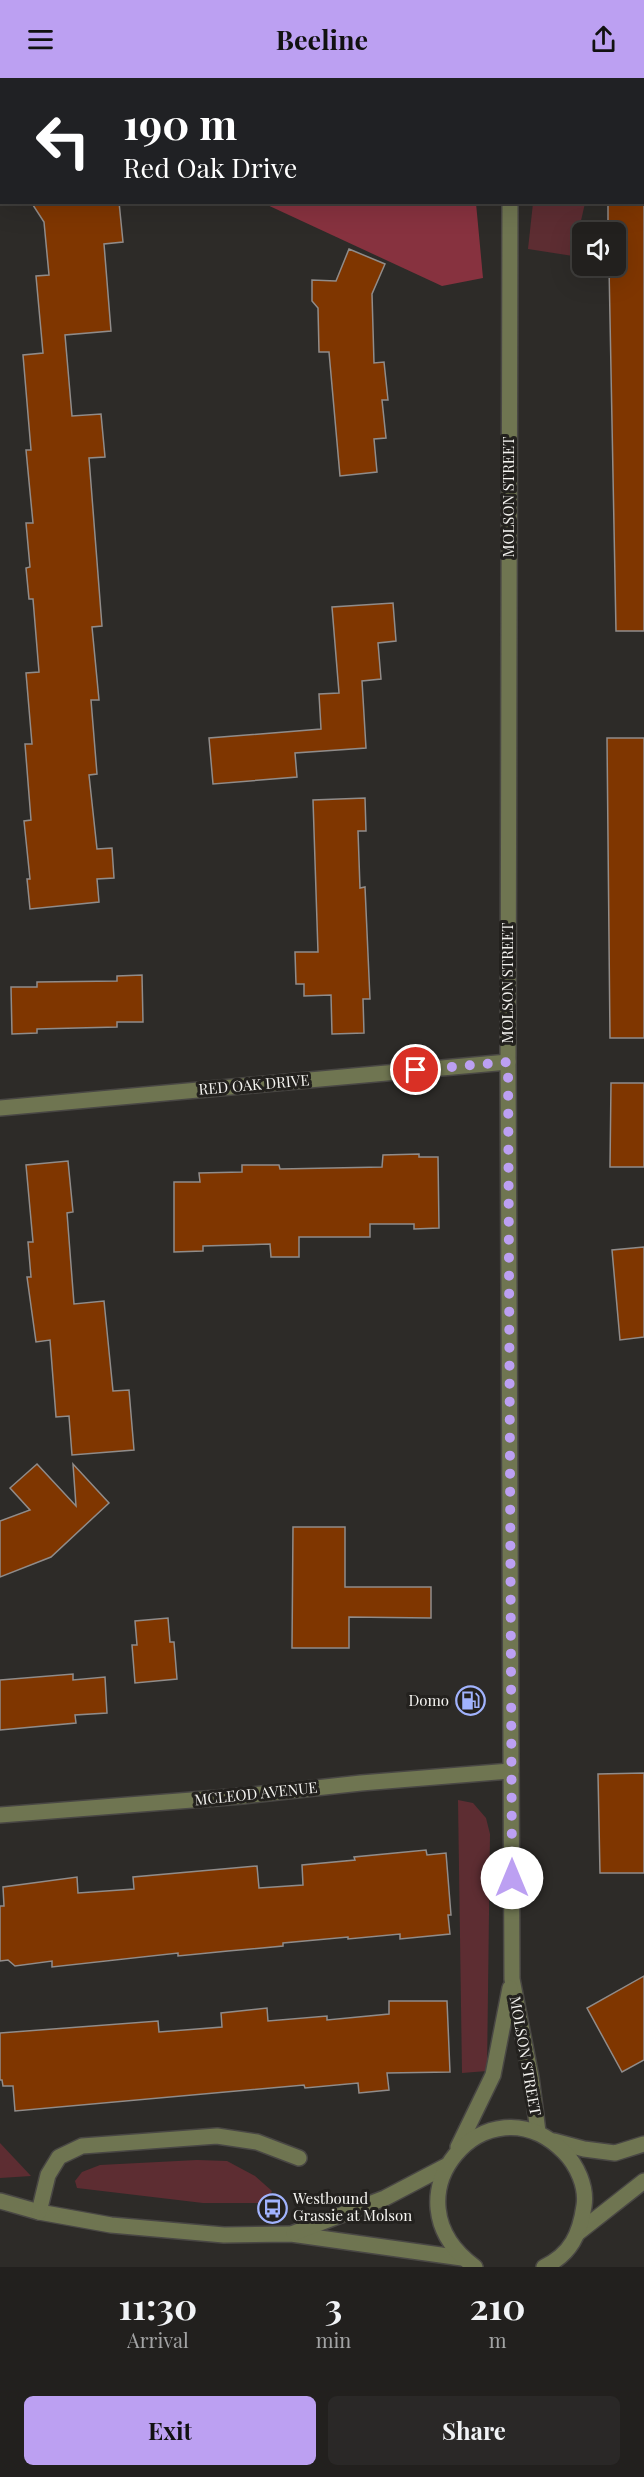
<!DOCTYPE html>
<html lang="en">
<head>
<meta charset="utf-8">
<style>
  :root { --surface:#22201e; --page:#2a2827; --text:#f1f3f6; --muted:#a2a3a4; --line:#3f3e3c; --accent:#bca0f2 }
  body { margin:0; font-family:"Playfair Display",serif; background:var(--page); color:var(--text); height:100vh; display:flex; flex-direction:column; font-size:22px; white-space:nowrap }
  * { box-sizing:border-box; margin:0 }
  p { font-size:20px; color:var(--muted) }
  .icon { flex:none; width:33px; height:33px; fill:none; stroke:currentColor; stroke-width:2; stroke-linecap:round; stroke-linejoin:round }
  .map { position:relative; height:2189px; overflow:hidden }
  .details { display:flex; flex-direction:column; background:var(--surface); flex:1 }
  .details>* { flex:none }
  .top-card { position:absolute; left:0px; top:0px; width:645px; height:126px; box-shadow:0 6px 24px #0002,0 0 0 2px var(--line); background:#202124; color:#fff; overflow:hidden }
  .fabs { position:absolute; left:572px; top:144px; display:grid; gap:12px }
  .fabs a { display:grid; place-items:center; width:54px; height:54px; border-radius:9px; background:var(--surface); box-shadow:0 6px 24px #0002,0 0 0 2px var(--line); font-size:30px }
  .pin { position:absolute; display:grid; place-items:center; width:51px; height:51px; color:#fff; margin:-26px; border:3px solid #fff; border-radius:50%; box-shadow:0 2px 6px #0007 }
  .me { position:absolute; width:66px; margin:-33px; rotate:0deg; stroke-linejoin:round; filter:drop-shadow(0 0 4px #0008) }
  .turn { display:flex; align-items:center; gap:21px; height:126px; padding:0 24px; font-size:27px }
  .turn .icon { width:78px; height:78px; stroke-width:2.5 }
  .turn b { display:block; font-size:42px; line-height:51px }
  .eta { display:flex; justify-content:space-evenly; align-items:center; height:102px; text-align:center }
  .eta b { font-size:36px; font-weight:700; line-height:42px }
  .cta { display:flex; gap:12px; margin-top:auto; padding:12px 24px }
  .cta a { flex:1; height:69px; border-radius:9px; background:var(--accent); color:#111; font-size:24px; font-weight:700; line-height:69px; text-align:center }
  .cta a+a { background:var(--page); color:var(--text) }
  header { display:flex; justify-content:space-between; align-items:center; height:78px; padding:0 24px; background:var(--accent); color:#111; font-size:27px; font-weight:700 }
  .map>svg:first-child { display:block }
  .green { fill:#5d2d32 }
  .forest { fill:#87323f }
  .building { fill:#7f3600; stroke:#908c8a; stroke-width:1.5 }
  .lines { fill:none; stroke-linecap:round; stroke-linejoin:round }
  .minor-casing { stroke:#494744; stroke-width:18 }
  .minor { stroke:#6f7551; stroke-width:15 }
  .route { stroke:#bca0f2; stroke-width:10; stroke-dasharray:0 18 }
  .labels { text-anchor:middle; stroke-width:6; stroke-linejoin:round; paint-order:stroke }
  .street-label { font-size:15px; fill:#f5f4f1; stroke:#23211e }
  .poi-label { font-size:15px; fill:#f5f4f1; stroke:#23211e; text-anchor:end }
</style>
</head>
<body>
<header><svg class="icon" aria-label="menu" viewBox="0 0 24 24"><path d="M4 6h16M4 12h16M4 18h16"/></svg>Beeline<svg class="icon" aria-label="share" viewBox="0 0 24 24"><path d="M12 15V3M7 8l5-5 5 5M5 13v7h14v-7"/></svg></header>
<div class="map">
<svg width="644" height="2189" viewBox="0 0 644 2189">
  <rect width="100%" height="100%" fill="#2d2b28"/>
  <g class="green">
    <polygon points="533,125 585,125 573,178 528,171"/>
    <polygon points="458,1722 473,1725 486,1740 490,1756 487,1993 462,1995"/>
    <polygon points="0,2065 31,2098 0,2100"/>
    <polygon points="197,2082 227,2083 255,2098 272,2113 267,2125 203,2125 77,2110 75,2103 82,2094 100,2087"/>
  </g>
  <g class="forest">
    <polygon points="91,0 435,0 436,1 92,2"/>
    <polygon points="263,125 476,125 483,200 442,208"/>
  </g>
  <g class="building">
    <polygon points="31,124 119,124 123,164 104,166 111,253 65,257 72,338 101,336 105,379 89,380 102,548 92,549 99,622 91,622 97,696 89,697 97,771 112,770 114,800 97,801 99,824 30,831 27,801 30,801 24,743 31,742 25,666 32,666 26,595 39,594 33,521 29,521 26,490 30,489 26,445 33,445 26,372 31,372 23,277 43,275 36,198 49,197 44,144"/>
    <polygon points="608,124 644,124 644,553 616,553 609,188 615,188 615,154 608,154"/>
    <polygon points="349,171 385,186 372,216 374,285 384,284 388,322 382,322 386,360 374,361 377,394 340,398 329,274 319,274 318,230 312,223 312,202 336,203"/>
    <polygon points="393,525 396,563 378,565 381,601 362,603 366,670 295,675 297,699 213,706 209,660 321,651 319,616 339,615 332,529"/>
    <polygon points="607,660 644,660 644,960 610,960"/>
    <polygon points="365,720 366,753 358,753 360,810 365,809 370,921 363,921 364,955 332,956 331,917 304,918 304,906 296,906 295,874 318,874 313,722"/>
    <polygon points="142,897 143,944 117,944 117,949 37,951 37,955 12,956 11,909 37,909 37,904 117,903 117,898"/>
    <polygon points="611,1005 644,1005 644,1089 610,1089"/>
    <polygon points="419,1076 419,1079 438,1079 439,1150 414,1151 414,1146 370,1146 370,1159 299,1159 299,1179 271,1179 270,1166 203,1168 203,1173 174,1174 174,1104 200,1104 199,1095 242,1094 242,1087 279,1087 280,1091 382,1089 383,1077"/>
    <polygon points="68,1083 73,1134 67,1135 74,1226 104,1223 113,1313 129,1312 134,1372 72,1377 69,1338 56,1339 50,1262 36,1264 27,1199 31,1199 28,1164 33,1164 26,1087"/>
    <polygon points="644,1169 644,1259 620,1262 612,1172"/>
    <polygon points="37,1386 76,1428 73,1386 109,1425 51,1479 0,1499 0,1443 30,1432 10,1410"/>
    <polygon points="293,1449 345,1449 345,1509 431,1509 431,1540 349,1539 349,1570 292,1570"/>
    <polygon points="168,1540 170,1564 174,1564 177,1601 135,1605 132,1567 137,1567 135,1543"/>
    <polygon points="73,1596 73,1602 105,1599 107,1635 75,1637 76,1645 0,1652 0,1602"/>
    <polygon points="644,1695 644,1795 600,1795 598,1696"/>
    <polygon points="426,1772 427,1777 446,1775 451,1837 448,1837 450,1856 400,1861 400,1856 348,1861 348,1859 283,1865 283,1868 228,1873 178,1878 178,1875 52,1889 52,1883 15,1888 8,1882 0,1883 0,1828 4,1828 3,1809 77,1799 78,1815 134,1811 133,1799 257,1788 259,1810 303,1807 302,1787 355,1782 354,1779"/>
    <polygon points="644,1898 644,1982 622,1994 587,1930"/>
    <polygon points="389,1923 447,1923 450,1994 387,1995 389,2012 359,2015 358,2005 305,2010 304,2007 15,2033 13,2008 3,2008 2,2002 0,2002 0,1955 158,1943 159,1954 222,1949 221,1935 267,1930 268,1943 327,1938 327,1942 389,1936"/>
  </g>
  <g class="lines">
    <defs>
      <g id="minor">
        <polyline points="470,0 471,2"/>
        <polyline points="544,2 545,0"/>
        <polyline points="510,124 508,984 512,1901 531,1999 538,2054"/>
        <polyline points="0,1030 508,984"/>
        <polyline points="0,1737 243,1718 361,1705 511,1693"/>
        <polyline points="554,2063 584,2071 615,2075 644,2066"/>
        <polyline points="458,2069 493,1997 510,1910"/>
        <polyline points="0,2123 39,2134 111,2147 224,2157 291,2156 462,2180"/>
        <polyline points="39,2134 48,2097 59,2079 82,2068 217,2058 257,2064 299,2080"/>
        <polyline points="579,2154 644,2103"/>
        <polyline points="294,2155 385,2120 446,2088"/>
        <path d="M475,2189C380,2120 488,1997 564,2074C577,2087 587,2109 584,2128C580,2156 571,2176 544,2189"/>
      </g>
    </defs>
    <use href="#minor" class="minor-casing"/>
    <use href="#minor" class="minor"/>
  </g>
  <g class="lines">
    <polyline class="route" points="416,992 508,984 512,1800"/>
  </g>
  <defs>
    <symbol id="fuel-ring" viewBox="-11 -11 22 22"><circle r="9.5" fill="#23211e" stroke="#a1b3fd" stroke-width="1.5"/><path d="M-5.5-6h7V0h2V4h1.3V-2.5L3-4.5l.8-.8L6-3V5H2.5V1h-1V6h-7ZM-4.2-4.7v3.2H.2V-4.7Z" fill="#a1b3fd"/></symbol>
    <symbol id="bus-ring" viewBox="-11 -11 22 22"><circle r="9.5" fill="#23211e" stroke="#a1b3fd" stroke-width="1.5"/><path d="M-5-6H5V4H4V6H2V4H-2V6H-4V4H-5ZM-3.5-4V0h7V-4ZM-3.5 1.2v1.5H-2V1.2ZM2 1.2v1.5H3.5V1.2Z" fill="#a1b3fd"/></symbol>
  </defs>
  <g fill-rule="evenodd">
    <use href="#fuel-ring" x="454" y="1606" width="33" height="33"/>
    <use href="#bus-ring" x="256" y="2114" width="33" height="33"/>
  </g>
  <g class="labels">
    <g class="street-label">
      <text transform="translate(509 419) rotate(-90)" y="5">MOLSON STREET</text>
      <text transform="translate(508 905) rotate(-90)" y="5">MOLSON STREET</text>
      <text transform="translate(254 1007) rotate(-5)" y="5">RED OAK DRIVE</text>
      <text transform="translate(256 1716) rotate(-6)" y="5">MCLEOD AVENUE</text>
      <text transform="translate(525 1978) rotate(80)" y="5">MOLSON STREET</text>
    </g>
    <g class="poi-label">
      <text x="449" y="1628">Domo</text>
      <text x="293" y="2126" text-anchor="start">Westbound<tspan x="293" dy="17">Grassie at Molson</tspan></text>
    </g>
  </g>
</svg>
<div class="fabs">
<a><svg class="icon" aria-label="sound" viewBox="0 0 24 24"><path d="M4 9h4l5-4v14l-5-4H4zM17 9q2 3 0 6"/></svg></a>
</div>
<div class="pin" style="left:416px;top:992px;background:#d93025"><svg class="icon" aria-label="arrive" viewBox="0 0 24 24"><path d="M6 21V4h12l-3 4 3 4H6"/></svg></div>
<svg class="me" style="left:512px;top:1800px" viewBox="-20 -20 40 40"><circle r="19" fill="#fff"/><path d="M0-13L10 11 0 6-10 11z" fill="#bca0f2"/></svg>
<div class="top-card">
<div class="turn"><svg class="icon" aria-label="left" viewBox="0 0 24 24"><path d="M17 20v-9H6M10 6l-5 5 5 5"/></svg><div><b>190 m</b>Red Oak Drive</div></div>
</div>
</div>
<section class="details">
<div class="eta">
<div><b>11:30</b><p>Arrival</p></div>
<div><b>3</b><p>min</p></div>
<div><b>210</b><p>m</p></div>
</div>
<div class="cta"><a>Exit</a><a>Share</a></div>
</section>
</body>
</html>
